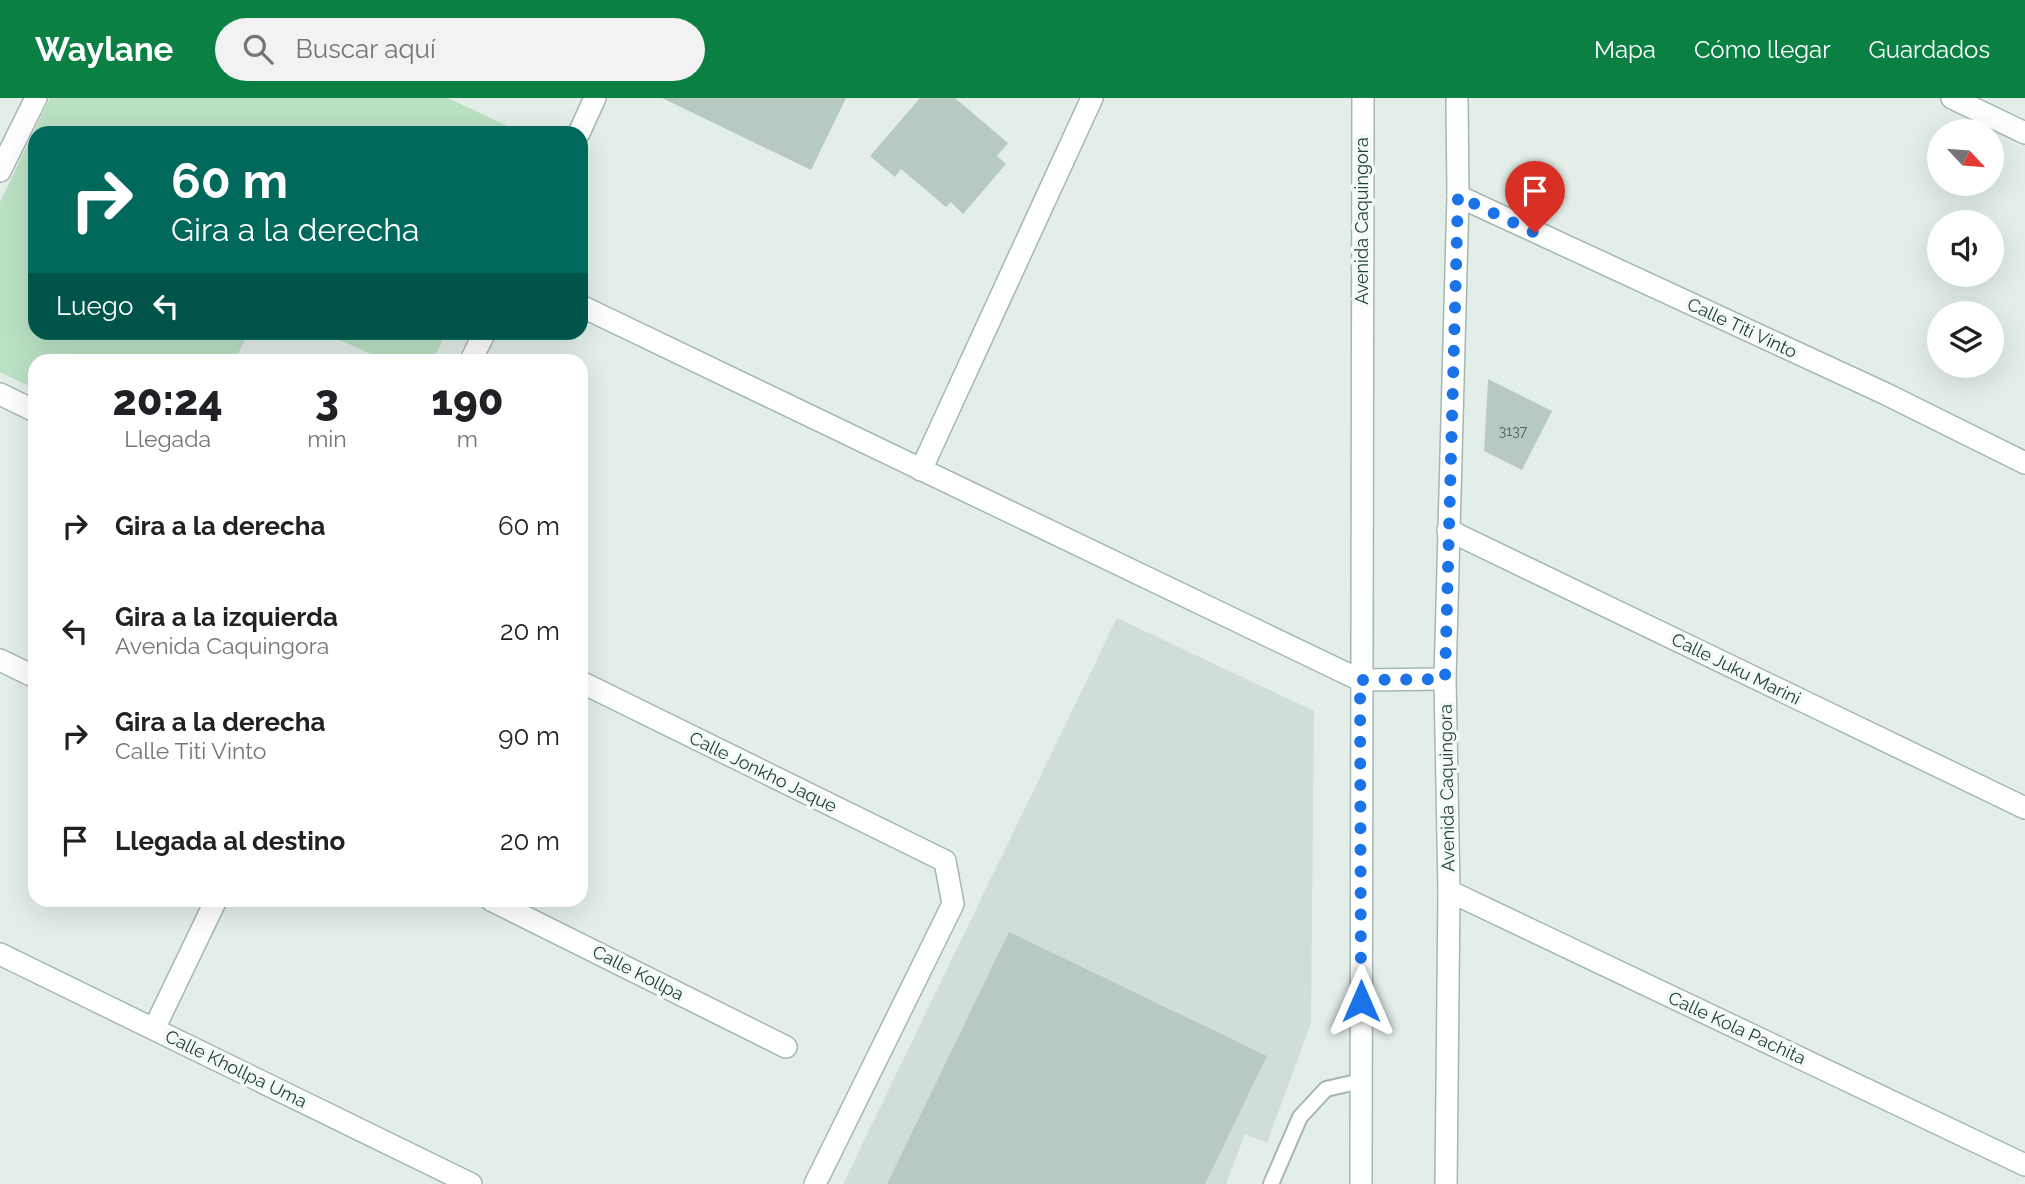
<!DOCTYPE html>
<html lang="es">
<head>
<meta charset="utf-8">
<style>
  :root { --surface:#fff; --page:#f2f2f2; --text:#202124; --muted:#757577; --accent:#0b8043 }
  body { margin:0; font-family:Raleway,sans-serif; background:var(--page); color:var(--text); height:100vh; display:flex; flex-direction:column; font-size:26px; white-space:nowrap }
  * { box-sizing:border-box; margin:0 }
  p { font-size:23px; color:var(--muted) }
  .icon { flex:none; width:38px; height:38px; fill:none; stroke:currentColor; stroke-width:2; stroke-linecap:round; stroke-linejoin:round }
  .map { position:relative; flex:1; overflow:hidden }
  .drawer { position:absolute; left:28px; top:256px; width:560px; height:553px; display:flex; flex-direction:column; background:var(--surface); border-radius:21px; box-shadow:0 7px 28px #0002 }
  .drawer>* { flex:none }
  .banner { position:absolute; left:28px; top:28px; width:560px; height:214px; border-radius:21px; box-shadow:0 7px 28px #0002; background:#00695c; color:#fff; overflow:hidden }
  .needle { width:46px; rotate:116deg }
  .tools { position:absolute; left:1927px; top:21px; display:grid; gap:14px }
  .tools a { display:grid; place-items:center; width:77px; height:77px; border-radius:50%; background:var(--surface); box-shadow:0 7px 28px #0002; font-size:35px }
  .pin { position:absolute; display:grid; place-items:center; width:60px; height:60px; color:#fff; margin:-72px -30px; border-radius:50% 50% 50% 0; rotate:-45deg; box-shadow:0 0 7px #0007 }
  .pin .icon { rotate:45deg }
  .me { position:absolute; width:77px; margin:-38px; rotate:0deg; stroke-linejoin:round; filter:drop-shadow(0 0 5px #0008) }
  .turn { display:flex; align-items:center; gap:24px; height:147px; padding:0 28px; font-size:32px }
  .turn .icon { width:91px; height:91px; stroke-width:2.5 }
  .turn b { display:block; font-size:49px; line-height:60px }
  .then { display:flex; align-items:center; height:66px; padding:0 28px; background:#0003; gap:14px; font-size:26px }
  .eta { display:flex; justify-content:space-evenly; align-items:center; height:119px; text-align:center }
  .eta b { font-size:42px; font-weight:800; line-height:49px }
  ul { padding:0; list-style:none }
  li { display:flex; align-items:center; gap:21px; height:105px; padding:0 28px }
  li div { flex:1 }
  li b { display:block; font-size:26px }
  li em { font-style:normal }
  header { display:flex; align-items:center; gap:42px; box-sizing:border-box; height:98px; padding:0 35px; background:var(--accent); color:#fff }
  header strong { font-size:33px }
  nav { display:flex; gap:38px; margin-inline-start:auto; font-size:24px }
  .search { width:490px; height:63px; background:var(--page); display:flex; align-items:center; gap:18px; box-sizing:border-box; padding:0 24px; border-radius:38px; color:var(--muted); font-size:26px }
  .map>svg:first-child { display:block }
  .built { fill:#d1ded8 }
  .green { fill:#bae1c4 }
  .building { fill:#b8c9c2 }
  .lines { fill:none; stroke-linecap:round; stroke-linejoin:round }
  .service-casing { stroke:#a5b7b0; stroke-width:18 }
  .minor-casing { stroke:#a5b7b0; stroke-width:24 }
  .tertiary-casing { stroke:#a5b7b0; stroke-width:24 }
  .service { stroke:#fff; stroke-width:14 }
  .minor { stroke:#fff; stroke-width:21 }
  .tertiary { stroke:#fff; stroke-width:21 }
  .route { stroke:#1a73e8; stroke-width:12; stroke-dasharray:0 21.6 }
  .labels { text-anchor:middle; stroke-width:7; stroke-linejoin:round; paint-order:stroke }
  .number-label { font-size:14px; fill:#46645a }
  .street-label { font-size:18px; fill:#204238; stroke:#f4faf7 }
</style>
</head>
<body>
<header>
<strong>Waylane</strong>
<div class="search"><svg class="icon" aria-label="search" viewBox="0 0 24 24"><circle cx="10" cy="10" r="6"/><path d="M15 15l6 6"/></svg>Buscar aquí</div>
<nav><a>Mapa</a><a>Cómo llegar</a><a>Guardados</a></nav>
</header>
<div class="map">
<svg width="2025" height="1086" viewBox="0 0 2025 1086">
  <rect width="100%" height="100%" fill="#e3eee9"/>
  <polygon class="built" points="1117,520 1314,613 1311,925 1267,1045 1245,1036 1226,1086 843,1086"/>
  <g class="green">
    <polygon points="50,0 448,0 522,35 35,35 35,234 248,235 235,262 35,262 35,291 0,274 0,104"/>
    <polygon points="325,235 446,235 433,262 384,262"/>
  </g>
  <g class="building">
    <polygon points="662,0 846,0 811,72"/>
    <polygon points="920,0 955,0 1008,45 997,58 1006,66 963,116 951,104 946,109 901,71 895,79 870,58"/>
    <polygon points="1488,281 1552,313 1522,372 1484,353"/>
    <polygon points="1009,834 1267,958 1205,1086 887,1086"/>
  </g>
  <g class="lines">
    <defs>
      <polyline id="service" points="1271,1086 1300,1019 1326,991 1361,983"/>
      <g id="minor">
        <polyline points="1952,0 2025,35"/>
        <polyline points="579,35 595,0"/>
        <polyline points="0,73 36,0"/>
        <polyline points="1458,98 1886,296 2025,365"/>
        <polyline points="581,208 1360,582 1445,581"/>
        <polyline points="471,262 485,234"/>
        <polyline points="0,296 35,313"/>
        <polyline points="921,372 1092,0"/>
        <polyline points="1448,432 2025,710"/>
        <polyline points="0,562 35,579"/>
        <polyline points="581,584 945,763 953,806 815,1086"/>
        <polyline points="491,802 786,949"/>
        <polyline points="0,856 471,1086"/>
        <polyline points="154,931 216,802"/>
      </g>
      <g id="tertiary">
        <polyline points="1449,793 2025,1067"/>
        <polyline points="1361,1086 1363,0"/>
        <polyline points="1446,1086 1449,793 1445,581 1458,98 1457,0"/>
      </g>
    </defs>
    <use href="#service" class="service-casing"/>
    <use href="#minor" class="minor-casing"/>
    <use href="#tertiary" class="tertiary-casing"/>
    <use href="#service" class="service"/>
    <use href="#minor" class="minor"/>
    <use href="#tertiary" class="tertiary"/>
  </g>
  <g class="lines">
    <polyline class="route" points="1361,903 1360,582 1445,581 1458,98 1535,135"/>
  </g>
  <g class="labels">
    <g class="number-label">
      <text x="1513" y="338">3137</text>
    </g>
    <g class="street-label">
      <text transform="translate(1362 123) rotate(-90)" y="6">Avenida Caquingora</text>
      <text transform="translate(1742 230) rotate(25)" y="6">Calle Titi Vinto</text>
      <text transform="translate(1736 571) rotate(26)" y="6">Calle Juku Marini</text>
      <text transform="translate(763 674) rotate(26)" y="6">Calle Jonkho Jaque</text>
      <text transform="translate(1447 690) rotate(-91)" y="6">Avenida Caquingora</text>
      <text transform="translate(638 875) rotate(27)" y="6">Calle Kollpa</text>
      <text transform="translate(1737 930) rotate(25)" y="6">Calle Kola Pachita</text>
      <text transform="translate(236 971) rotate(26)" y="6">Calle Khollpa Uma</text>
    </g>
  </g>
</svg>
<div class="tools">
<a><svg class="needle" viewBox="-14 -14 28 28"><path d="M0-13l5 13h-10z" fill="#e53935"/><path d="M0 13l5-13h-10z" fill="#757577"/></svg></a>
<a><svg class="icon" aria-label="sound" viewBox="0 0 24 24"><path d="M4 9h4l5-4v14l-5-4H4zM17 9q2 3 0 6"/></svg></a>
<a><svg class="icon" aria-label="layers" viewBox="0 0 24 24"><path d="M12 4l9 5-9 5-9-5zM3 14l9 5 9-5"/></svg></a>
</div>
<div class="pin" style="left:1535px;top:135px;background:#d93025"><svg class="icon" aria-label="arrive" viewBox="0 0 24 24"><path d="M6 21V4h12l-3 4 3 4H6"/></svg></div>
<svg class="me" style="left:1361px;top:903px" viewBox="-20 -20 40 40"><path d="M0-17L14 15 0 8-14 15z" fill="#1a73e8" stroke="#fff" stroke-width="4"/></svg>
<div class="banner">
<div class="turn"><svg class="icon" aria-label="right" viewBox="0 0 24 24"><path d="M7 20v-9h11M14 6l5 5-5 5"/></svg><div><b>60 m</b>Gira a la derecha</div></div>
<div class="then">Luego<svg class="icon" aria-label="left" viewBox="0 0 24 24"><path d="M17 20v-9H6M10 6l-5 5 5 5"/></svg></div>
</div>
<section class="drawer">
<div class="eta">
<div><b>20:24</b><p>Llegada</p></div>
<div><b>3</b><p>min</p></div>
<div><b>190</b><p>m</p></div>
</div>
<ul>
<li><svg class="icon" aria-label="right" viewBox="0 0 24 24"><path d="M7 20v-9h11M14 6l5 5-5 5"/></svg><div><b>Gira a la derecha</b></div><em>60 m</em></li>
<li><svg class="icon" aria-label="left" viewBox="0 0 24 24"><path d="M17 20v-9H6M10 6l-5 5 5 5"/></svg><div><b>Gira a la izquierda</b><p>Avenida Caquingora</p></div><em>20 m</em></li>
<li><svg class="icon" aria-label="right" viewBox="0 0 24 24"><path d="M7 20v-9h11M14 6l5 5-5 5"/></svg><div><b>Gira a la derecha</b><p>Calle Titi Vinto</p></div><em>90 m</em></li>
<li><svg class="icon" aria-label="arrive" viewBox="0 0 24 24"><path d="M6 21V4h12l-3 4 3 4H6"/></svg><div><b>Llegada al destino</b></div><em>20 m</em></li>
</ul>
</section>
</div>
</body>
</html>
